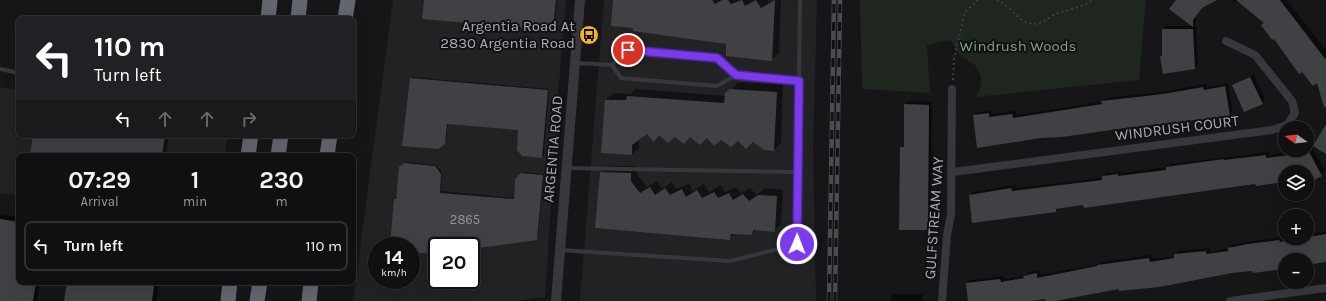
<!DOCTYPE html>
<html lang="en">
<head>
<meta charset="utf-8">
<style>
  :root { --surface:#101012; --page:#1e1e20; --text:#f1f3f6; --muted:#9c9d9f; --line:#303032 }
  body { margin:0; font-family:Karla,sans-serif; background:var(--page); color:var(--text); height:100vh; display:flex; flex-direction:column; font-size:15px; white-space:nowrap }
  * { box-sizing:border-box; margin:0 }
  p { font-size:13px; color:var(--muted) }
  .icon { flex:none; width:22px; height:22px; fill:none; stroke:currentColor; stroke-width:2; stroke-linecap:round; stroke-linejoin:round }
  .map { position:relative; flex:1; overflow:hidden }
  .details { position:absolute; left:16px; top:153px; width:340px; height:132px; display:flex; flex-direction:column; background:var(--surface); border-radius:8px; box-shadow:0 4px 16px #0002,0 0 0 1px var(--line) }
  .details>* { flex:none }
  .hud { position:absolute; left:16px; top:16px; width:340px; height:122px; border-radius:8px; box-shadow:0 4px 16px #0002,0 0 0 1px var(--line); background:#202124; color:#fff; overflow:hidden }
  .needle { width:26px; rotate:284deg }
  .fabs { position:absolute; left:1278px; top:121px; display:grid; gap:8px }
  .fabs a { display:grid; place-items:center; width:36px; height:36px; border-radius:50%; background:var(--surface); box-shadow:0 4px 16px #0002,0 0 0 1px var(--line); font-size:20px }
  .speed { position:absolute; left:368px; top:237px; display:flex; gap:8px; font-size:20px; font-weight:700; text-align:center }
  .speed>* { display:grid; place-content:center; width:52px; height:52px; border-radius:50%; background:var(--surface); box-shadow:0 4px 16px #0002,0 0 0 1px var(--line); line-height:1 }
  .speed small { font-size:10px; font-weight:400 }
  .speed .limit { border:2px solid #111; border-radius:6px; background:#fff; color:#111 }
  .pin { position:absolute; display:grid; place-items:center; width:34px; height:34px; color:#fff; margin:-17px; border:2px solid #fff; border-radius:50%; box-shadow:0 1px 4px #0007 }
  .me { position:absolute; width:44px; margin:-22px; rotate:1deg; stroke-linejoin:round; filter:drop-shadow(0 0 3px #0008) }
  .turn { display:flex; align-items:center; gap:14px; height:84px; padding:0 12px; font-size:18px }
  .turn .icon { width:52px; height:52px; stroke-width:2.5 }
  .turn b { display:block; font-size:28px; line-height:34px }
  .lanes { display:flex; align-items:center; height:38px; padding:0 12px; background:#0003; justify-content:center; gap:20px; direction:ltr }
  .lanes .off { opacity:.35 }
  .eta { display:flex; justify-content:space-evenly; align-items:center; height:68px; text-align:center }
  .eta b { font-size:24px; font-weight:700; line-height:28px }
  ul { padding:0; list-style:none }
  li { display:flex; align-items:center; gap:12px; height:50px; margin:0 8px 6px; padding:0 4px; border:2px solid var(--line); border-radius:8px }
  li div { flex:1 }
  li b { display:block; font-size:15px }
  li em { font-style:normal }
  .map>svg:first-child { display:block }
  .built { fill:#222225; fill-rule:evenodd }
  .green { fill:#1e261f }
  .shadow { fill:#0007 }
  .building { fill:#404145 }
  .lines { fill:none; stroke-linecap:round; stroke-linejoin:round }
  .path { stroke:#3d3f44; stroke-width:2; stroke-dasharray:2 3; stroke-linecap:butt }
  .service { stroke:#37383d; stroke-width:4 }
  .minor { stroke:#37383d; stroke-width:8 }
  .tertiary { stroke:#37383d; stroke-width:10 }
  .motorway { stroke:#63666e; stroke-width:15 }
  .rail-casing { stroke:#4a4c52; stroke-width:4.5 }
  .rail { stroke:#111113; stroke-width:3; stroke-dasharray:9; stroke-linecap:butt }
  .route-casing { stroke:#51269a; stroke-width:10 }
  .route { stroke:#7c3aed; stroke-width:7 }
  .labels { text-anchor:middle; stroke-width:4; stroke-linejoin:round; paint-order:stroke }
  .number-label { font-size:13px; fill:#8e929b }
  .poi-label { font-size:15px; fill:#a8adb8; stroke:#111113; text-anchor:end }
  .park-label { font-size:15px; fill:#7fa381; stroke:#111113 }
  .street-label { font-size:15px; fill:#a8adb8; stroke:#111113 }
</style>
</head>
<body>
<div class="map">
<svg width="1326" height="301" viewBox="0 0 1326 301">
  <rect width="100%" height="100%" fill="#161618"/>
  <g class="built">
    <path d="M393,0H566L558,95L545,297L516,301H353ZM377,246H411V280H377ZM437,246H471V280H437Z"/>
    <polygon points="604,0 817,0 813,150 816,301 580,301"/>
    <polygon points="0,87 19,90 19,135 228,135 225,156 19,156 19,196 0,193"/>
  </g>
  <polygon class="green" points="860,0 1146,0 1139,80 976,97 981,86 981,76 975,65 959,54 951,40 927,45 930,93 862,89"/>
  <g class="shadow">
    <polygon points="426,0 557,0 555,28 553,29"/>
    <polygon points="614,0 767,0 768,2 781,0 779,53 772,60 727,43 634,27"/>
    <polygon points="1177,0 1198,0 1204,5 1196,16 1196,23 1193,26 1196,25 1198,65 1195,68 1161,56 1163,54 1163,29 1167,26 1192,26"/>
    <polygon points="1229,0 1248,0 1244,4"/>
    <polygon points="1257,0 1286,0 1326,50 1326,75 1265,22"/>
    <polygon points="1254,74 1265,100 1262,103 1233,86"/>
    <polygon points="412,77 549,89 544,155 542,157 519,129 448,123 446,141 444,143 411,79"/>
    <polygon points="738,82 783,85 781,143 774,150 753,141 647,133 639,139 639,148 632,154 602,152 606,100 613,93 631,94 635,89 726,96"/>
    <polygon points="1228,83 1233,112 1230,115 1125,127 1062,136 1016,140 974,116 978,112 992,110 992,114 1016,111 1016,115 1102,102 1106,98 1168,91 1206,84 1207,87"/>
    <polygon points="908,101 932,102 931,226 927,229 901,147 905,144 905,105"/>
    <polygon points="1326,113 1326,129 1324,129"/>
    <polygon points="34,135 169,135 166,156 31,156"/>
    <polygon points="1311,146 1325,171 1321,175 1307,180 1307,172 1303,172 1294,155 1300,150 1307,150 1307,147"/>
    <polygon points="1269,152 1269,155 1292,152 1295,172 1285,172 1285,182 1256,183 1058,208 1056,211 970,195 973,192 1015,185 1015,188 1103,178 1106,173 1121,171 1121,173 1168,167 1171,164"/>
    <polygon points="407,162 436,165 442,173 441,191 515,198 516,179 524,172 544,174 538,237 471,248 471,246 437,246 437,252 411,251 411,246 391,246 395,199 402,166"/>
    <polygon points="608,166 637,166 637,174 647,187 657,181 662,189 672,182 677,189 689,183 693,191 704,184 709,192 721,185 725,192 736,187 741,193 750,188 757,195 765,188 783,190 781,224 775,231 756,229 752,234 735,233 730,238 596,228 601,173"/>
    <polygon points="0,214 19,217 19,282 40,282 37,301 0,301"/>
    <polygon points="1326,231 1326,262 1307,265 1307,260 1285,260 1285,269 1253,272 1253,270 1120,288 1049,301 1046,301 1045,298 1027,301 969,301 967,284 970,280 1004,276 1004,279 1024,276 1028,272 1040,270 1041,275 1099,264 1101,262 1152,255 1153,259 1175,256 1178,251 1209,248 1210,252 1229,248 1232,245 1252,241 1283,237 1283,239 1307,238 1307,235"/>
    <polygon points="67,282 159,282 157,301 65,301"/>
    <polygon points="894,294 922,294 922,301 891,301 891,297"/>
  </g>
  <g class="building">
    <polygon points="424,0 556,0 553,30 422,19"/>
    <polygon points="613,0 712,0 715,4 722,0 728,0 731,4 742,0 745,6 756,0 761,8 775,0 772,61 726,56 726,44 633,31 633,28 611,26"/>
    <polygon points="1176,0 1217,0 1202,8 1193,20 1193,27 1169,9"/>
    <polygon points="1236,0 1280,0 1326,60 1326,107 1324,107 1317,83 1313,86 1302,72 1299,74 1274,39 1272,40 1261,25 1264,23"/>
    <polygon points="1162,29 1193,29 1195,69 1163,74 1160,56 1162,56"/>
    <polygon points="1250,77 1263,104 1244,112 1232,85"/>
    <polygon points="410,78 548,90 542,158 522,156 517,150 518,130 447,124 445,144 438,149 402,146"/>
    <polygon points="1225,86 1230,116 1125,128 1062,137 1041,138 977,148 973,115 989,113 989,117 1012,114 1013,118 1102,104 1101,101 1163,94 1203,87 1204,90"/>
    <polygon points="730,89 777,92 774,151 764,150 753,142 746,149 738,141 731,147 721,140 714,146 707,138 700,145 690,137 684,144 675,137 668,143 659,135 654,142 647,134 632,145 632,155 601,153 605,100 626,100 627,96 724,103 725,93"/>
    <polygon points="904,104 929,105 928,230 899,230 900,147 904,147"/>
    <polygon points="1326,124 1326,154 1313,146"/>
    <polygon points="33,135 165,135 162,156 30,156"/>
    <polygon points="1307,148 1322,176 1307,184 1307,172 1285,172 1285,184 1277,185 1277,183 1256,186 1255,184 1084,208 1083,205 1056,209 1056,212 972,223 969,195 1011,188 1012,191 1102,180 1102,176 1118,174 1118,176 1166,170 1166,167 1224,159 1224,160 1266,155 1266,158 1297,154"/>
    <polygon points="405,163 435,166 441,174 440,193 514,199 515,179 521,173 543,175 537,240 471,249 471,246 437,246 437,253 432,254 411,252 411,246 390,246 394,199 396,199 399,167"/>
    <polygon points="600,172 631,173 631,181 640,193 650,187 655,195 665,188 670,195 682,189 686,197 697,190 702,198 714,192 718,198 729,193 733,200 743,194 749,201 758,195 777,196 775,232 753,230 752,235 731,234 730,240 595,228"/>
    <polygon points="0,219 19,222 19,282 36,282 33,301 0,301"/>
    <polygon points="1326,234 1326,262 1307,265 1307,260 1282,260 1284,269 1253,273 1252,271 1232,273 1159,287 1119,291 1119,289 1055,301 1045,301 1045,299 1032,301 968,301 966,283 1000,279 1001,282 1024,278 1023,276 1037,273 1037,278 1097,266 1097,265 1149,258 1150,262 1174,258 1174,254 1206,251 1206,254 1228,251 1228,248 1248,244 1279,240 1280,242"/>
    <polygon points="67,282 152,282 152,286 154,286 152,301 64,301"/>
  </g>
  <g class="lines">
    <g class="path">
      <path d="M997,0C1007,4 1014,15 1024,21C1037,29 1047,18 1058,13C1070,9 1082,7 1093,0"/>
      <polyline points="953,80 954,59 965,12 978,0"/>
    </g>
    <g class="service">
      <polyline points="576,63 612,65 621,78 717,86 736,75 799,81"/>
      <polyline points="612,65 628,50 717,58 736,75"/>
      <polyline points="0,69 19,73"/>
      <polyline points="567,168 798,172"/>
      <polyline points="560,250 730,261 797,244 800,0"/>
    </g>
    <g class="minor">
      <polyline points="953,172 1272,130 1287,125 1295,113 1292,101 1255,55 1226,41"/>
      <polyline points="942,301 947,235 951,214 952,89"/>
      <polyline points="1230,301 1326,288"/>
    </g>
    <polyline class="tertiary" points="556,301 580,0"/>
    <g class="motorway">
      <polyline points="268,19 270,0"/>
      <polyline points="298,19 300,0"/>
      <polyline points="345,19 348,0"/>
      <polyline points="248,156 251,135"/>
      <polyline points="278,156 281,135"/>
      <polyline points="327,156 330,135"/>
      <polyline points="228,301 230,282"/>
      <polyline points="257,301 260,282"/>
      <polyline points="309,301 311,282"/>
    </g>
    <defs>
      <g id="rail">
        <polyline points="829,301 834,0"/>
        <polyline points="835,301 840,0"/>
      </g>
    </defs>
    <use href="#rail" class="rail-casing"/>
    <use href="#rail" class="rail"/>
  </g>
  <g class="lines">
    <defs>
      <polyline id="route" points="628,50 717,58 736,75 799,81 797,244"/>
    </defs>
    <use href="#route" class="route-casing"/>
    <use href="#route" class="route"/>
  </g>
  <defs>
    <symbol id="bus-disc" viewBox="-11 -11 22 22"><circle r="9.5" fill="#f2b134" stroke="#111113"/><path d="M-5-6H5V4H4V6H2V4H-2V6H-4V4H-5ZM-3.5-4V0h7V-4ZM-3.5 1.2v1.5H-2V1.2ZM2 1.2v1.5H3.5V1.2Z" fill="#111"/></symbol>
  </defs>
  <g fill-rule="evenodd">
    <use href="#bus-disc" x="578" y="24" width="22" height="22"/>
  </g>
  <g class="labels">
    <g class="number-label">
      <text x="465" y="224">2865</text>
    </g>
    <g class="poi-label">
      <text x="575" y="31">Argentia Road At<tspan x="575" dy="17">2830 Argentia Road</tspan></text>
    </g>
    <g class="park-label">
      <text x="1018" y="51">Windrush Woods</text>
    </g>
    <g class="street-label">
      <text transform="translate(1177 128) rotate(-7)" y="5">WINDRUSH COURT</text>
      <text transform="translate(553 149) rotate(-85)" y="5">ARGENTIA ROAD</text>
      <text transform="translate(934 218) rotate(-86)" y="5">GULFSTREAM WAY</text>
    </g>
  </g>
</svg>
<div class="fabs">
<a><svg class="needle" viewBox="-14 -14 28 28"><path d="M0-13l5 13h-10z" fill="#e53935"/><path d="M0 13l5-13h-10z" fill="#9c9d9f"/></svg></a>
<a><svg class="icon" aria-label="layers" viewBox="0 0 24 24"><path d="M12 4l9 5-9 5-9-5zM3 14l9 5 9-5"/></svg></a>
<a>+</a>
<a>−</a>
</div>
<div class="speed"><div>14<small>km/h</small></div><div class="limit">20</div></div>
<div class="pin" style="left:628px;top:50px;background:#d93025"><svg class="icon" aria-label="arrive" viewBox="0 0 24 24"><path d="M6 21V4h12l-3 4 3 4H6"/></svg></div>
<svg class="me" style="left:797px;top:244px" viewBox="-20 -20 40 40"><circle r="17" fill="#7c3aed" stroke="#fff" stroke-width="3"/><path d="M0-11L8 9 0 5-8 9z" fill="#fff"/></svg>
<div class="hud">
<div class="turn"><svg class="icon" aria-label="left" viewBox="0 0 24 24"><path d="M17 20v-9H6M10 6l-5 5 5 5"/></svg><div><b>110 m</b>Turn left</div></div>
<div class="lanes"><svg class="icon" aria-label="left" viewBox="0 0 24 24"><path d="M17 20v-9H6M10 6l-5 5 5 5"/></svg><svg class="icon off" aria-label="ahead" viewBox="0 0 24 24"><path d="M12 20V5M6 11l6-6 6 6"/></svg><svg class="icon off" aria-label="ahead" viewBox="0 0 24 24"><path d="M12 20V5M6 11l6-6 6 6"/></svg><svg class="icon off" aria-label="right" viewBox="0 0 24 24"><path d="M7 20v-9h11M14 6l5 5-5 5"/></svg></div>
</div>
<section class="details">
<div class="eta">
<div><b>07:29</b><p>Arrival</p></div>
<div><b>1</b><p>min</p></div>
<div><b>230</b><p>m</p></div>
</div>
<ul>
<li><svg class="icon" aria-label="left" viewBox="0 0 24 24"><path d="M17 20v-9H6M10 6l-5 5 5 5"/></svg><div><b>Turn left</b></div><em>110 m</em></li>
</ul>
</section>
</div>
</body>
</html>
